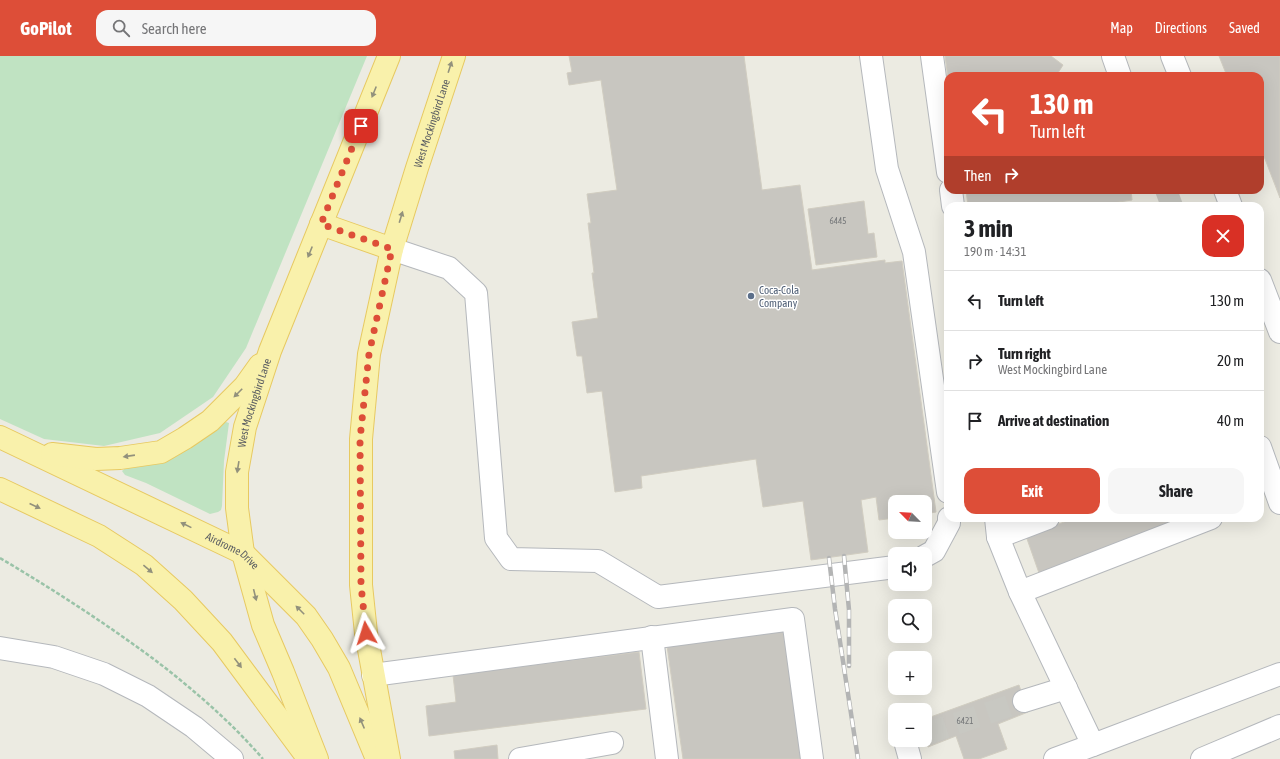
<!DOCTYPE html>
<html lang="en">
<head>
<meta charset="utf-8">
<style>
  :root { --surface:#fff; --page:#f6f6f6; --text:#202124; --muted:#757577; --line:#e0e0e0; --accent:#dd4e38 }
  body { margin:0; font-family:"Asap Condensed",sans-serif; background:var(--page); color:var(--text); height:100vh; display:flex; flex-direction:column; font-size:15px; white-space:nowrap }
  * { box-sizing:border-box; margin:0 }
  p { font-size:13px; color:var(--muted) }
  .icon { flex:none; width:22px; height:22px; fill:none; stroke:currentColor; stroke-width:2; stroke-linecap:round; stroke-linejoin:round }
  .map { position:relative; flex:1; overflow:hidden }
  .panel { position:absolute; left:944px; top:146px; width:320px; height:320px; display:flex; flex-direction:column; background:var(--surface); border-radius:12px; box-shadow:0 4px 16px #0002 }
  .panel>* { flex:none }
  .guide { position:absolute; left:944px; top:16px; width:320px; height:122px; border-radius:12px; box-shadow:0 4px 16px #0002; background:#dd4e38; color:#fff; overflow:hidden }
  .needle { width:26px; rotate:294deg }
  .buttons { position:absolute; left:888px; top:439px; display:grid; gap:8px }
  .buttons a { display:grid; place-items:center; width:44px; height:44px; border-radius:8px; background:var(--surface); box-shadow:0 4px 16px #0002; font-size:20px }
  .pin { position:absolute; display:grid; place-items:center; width:34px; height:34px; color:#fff; margin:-17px; border-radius:8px; box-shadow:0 2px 6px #0006 }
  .me { position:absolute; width:44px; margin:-22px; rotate:354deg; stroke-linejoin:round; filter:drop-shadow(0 0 3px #0008) }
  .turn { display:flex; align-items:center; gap:14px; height:84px; padding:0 20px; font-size:18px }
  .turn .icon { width:52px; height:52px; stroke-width:2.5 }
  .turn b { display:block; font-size:28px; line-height:34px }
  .then { display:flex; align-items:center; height:38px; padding:0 20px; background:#0003; gap:8px; font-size:15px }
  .round { display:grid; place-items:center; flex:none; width:42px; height:42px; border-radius:12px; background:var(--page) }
  .head { display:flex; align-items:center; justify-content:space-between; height:68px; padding:0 20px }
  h1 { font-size:24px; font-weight:700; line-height:30px }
  .button { display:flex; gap:8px; margin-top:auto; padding:8px 20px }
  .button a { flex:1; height:46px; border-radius:12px; background:var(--accent); color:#fff; font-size:16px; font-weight:700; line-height:46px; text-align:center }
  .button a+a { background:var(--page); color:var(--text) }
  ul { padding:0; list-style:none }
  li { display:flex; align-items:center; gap:12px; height:60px; padding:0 20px; border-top:1px solid var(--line) }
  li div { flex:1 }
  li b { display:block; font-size:15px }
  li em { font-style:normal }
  header { display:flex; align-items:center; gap:24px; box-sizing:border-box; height:56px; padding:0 20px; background:var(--accent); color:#fff }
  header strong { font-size:19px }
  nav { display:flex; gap:22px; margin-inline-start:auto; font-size:14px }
  .search { width:280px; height:36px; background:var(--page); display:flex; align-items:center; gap:10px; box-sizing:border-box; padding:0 14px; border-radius:12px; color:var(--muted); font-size:15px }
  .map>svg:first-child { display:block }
  .green { fill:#c0e3c2 }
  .building { fill:#c8c6c0; stroke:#d1cdc1 }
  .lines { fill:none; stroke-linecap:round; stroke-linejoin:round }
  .minor-tunnel { stroke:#c8c8c2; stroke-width:22; stroke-dasharray:22 11; stroke-linecap:butt }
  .minor-casing { stroke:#b5b8bc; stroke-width:24 }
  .major-casing { stroke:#e7c961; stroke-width:24 }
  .path { stroke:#9ac3a8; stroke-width:2.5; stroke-dasharray:4 2; stroke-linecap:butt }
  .minor { stroke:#fff; stroke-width:22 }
  .major { stroke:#f9f1ab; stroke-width:22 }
  .rail-casing { stroke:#b3b4b4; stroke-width:4.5 }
  .rail { stroke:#fff; stroke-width:3; stroke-dasharray:9; stroke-linecap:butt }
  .oneway { fill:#92917c }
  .route { stroke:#dd4e38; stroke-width:7; stroke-dasharray:0 12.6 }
  .service-dot { fill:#5c6f8a; stroke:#fff; stroke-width:1.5 }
  .labels { text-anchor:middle; stroke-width:3; stroke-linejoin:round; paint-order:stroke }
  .number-label { font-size:9px; fill:#76787a }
  .street-label { font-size:11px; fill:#5b5e62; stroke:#fff }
  .service-label { font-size:11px; fill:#4e5e75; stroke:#fff; text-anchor:start }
</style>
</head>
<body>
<header>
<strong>GoPilot</strong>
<div class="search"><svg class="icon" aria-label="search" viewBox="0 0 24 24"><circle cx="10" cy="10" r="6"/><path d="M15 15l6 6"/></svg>Search here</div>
<nav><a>Map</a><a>Directions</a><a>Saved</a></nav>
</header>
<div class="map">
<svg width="1280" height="703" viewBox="0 0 1280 703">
  <rect width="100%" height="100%" fill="#ecebe2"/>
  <g class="green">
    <polygon points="0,0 367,0 246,292 213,341 160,377 104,390 44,383 0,363"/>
    <polygon points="226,366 229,367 224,405 222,450 221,454 218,456 210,458 146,427 125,419 122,415 127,411"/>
  </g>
  <g class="building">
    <polygon points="569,0 744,0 762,134 800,129 812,214 885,204 885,207 902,205 936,456 925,458 925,446 895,446 895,462 879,464 876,441 861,444 868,496 811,504 803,445 763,451 756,403 641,420 642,432 615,436 602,335 587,337 582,300 577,300 572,266 598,262 592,217 594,217 588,167 591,167 587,138 617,134 601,24 569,29 567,17 572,16"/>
    <polygon points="945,0 1051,0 1063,9 1056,20 948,20 948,22"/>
    <polygon points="1219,0 1280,0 1280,142 1260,90 1260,20 1227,20"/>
    <polygon points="966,134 1131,134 1132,144 1093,150 968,150"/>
    <polygon points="864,145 868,178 874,177 877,201 816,209 808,153"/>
    <polygon points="1075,462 1186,462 1039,517 1026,480"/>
    <polygon points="787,573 805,703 683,703 667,590"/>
    <polygon points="639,596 646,653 429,680 426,650 456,646 453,619"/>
    <polygon points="1019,629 1028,656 998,668 1007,693 979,703 964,703 956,680 928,691 925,682 925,663"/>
    <polygon points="497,689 498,703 455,703 454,695"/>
  </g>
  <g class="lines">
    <g class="minor-tunnel">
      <polyline points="1166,134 1172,150"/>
      <polyline points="925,678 1024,645"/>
    </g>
    <defs>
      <g id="minor">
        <polyline points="871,0 887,113 914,196 948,436"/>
        <polyline points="932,0 948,116"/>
        <polyline points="1113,0 1120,20"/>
        <polyline points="1172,0 1180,20"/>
        <polyline points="951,134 953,150"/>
        <polyline points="1225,134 1231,150"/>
        <polyline points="392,193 449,212 476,237 496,482 511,503 598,505 658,541 895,511"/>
        <polyline points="1260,224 1280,276"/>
        <polyline points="1260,391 1280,447"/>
        <polyline points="996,462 998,481 1020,536 1093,689 1280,618"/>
        <polyline points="998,481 1048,462"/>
        <polyline points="925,500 934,495 949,467 949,462"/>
        <polyline points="1020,536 1211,462"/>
        <polyline points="652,581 667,703"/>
        <polyline points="0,592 54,601 104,618 148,640 194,671 232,703"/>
        <polyline points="373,619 793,563 812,703"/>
        <polyline points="1024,645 1066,632"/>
        <polyline points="908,684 905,685 910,703"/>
        <polyline points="520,703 612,687"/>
        <polyline points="1055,703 1093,689"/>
        <polyline points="1202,703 1280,670"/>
      </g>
      <g id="major">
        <polyline points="321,168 392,193"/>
        <path id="s1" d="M0,381L243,497L306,560L322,583L339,612L377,703"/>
        <polyline points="52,398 96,403 120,402 161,396 185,382 210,365 245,330 260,309"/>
        <polyline points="0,433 99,480 144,509 183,544 222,586 308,702"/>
        <path id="s2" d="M317,703L283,616L263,569L243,497L237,452V416L245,371L270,295L389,0"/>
        <path id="s3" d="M389,703L366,577L361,529V383L369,298L392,193L417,112L454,0"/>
      </g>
    </defs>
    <use href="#minor" class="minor-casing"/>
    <use href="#major" class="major-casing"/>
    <path class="path" d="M0,502C54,534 105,567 155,604C194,634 231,666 263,703"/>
    <use href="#minor" class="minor"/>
    <use href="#major" class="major"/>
    <defs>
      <g id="rail">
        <polyline points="844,500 849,554 849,610"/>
        <polyline points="829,502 835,553 858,703"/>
      </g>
    </defs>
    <use href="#rail" class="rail-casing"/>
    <use href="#rail" class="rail"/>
  </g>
  <defs><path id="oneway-solid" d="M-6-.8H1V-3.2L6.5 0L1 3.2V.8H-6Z"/></defs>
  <g class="oneway">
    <use href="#oneway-solid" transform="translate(450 11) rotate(-72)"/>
    <use href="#oneway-solid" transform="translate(374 36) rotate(112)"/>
    <use href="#oneway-solid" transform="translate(401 161) rotate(-73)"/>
    <use href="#oneway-solid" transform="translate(310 196) rotate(112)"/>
    <use href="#oneway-solid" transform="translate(238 337) rotate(135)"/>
    <use href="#oneway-solid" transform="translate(129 400) rotate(172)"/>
    <use href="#oneway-solid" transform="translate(238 411) rotate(99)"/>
    <use href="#oneway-solid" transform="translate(35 450) rotate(25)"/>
    <use href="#oneway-solid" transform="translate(186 469) rotate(-154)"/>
    <use href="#oneway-solid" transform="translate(148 513) rotate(40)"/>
    <use href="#oneway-solid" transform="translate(255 539) rotate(76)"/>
    <use href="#oneway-solid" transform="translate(300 554) rotate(-135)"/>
    <use href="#oneway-solid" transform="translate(238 607) rotate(53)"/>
    <use href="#oneway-solid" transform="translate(362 667) rotate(-113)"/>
  </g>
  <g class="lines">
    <polyline class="route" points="361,70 321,168 392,193 369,298 360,383 361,529 366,577"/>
  </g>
  <circle class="service-dot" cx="751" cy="240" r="4"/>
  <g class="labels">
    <g class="number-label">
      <text x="838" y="168">6445</text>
      <text x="965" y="668">6421</text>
    </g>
    <g class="street-label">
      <text dy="4" stroke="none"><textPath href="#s3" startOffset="647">West Mockingbird Lane</textPath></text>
      <text dy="4" stroke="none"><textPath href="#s2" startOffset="372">West Mockingbird Lane</textPath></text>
      <text dy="4" stroke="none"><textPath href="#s1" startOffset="259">Airdrome Drive</textPath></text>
    </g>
    <g class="service-label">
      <text x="759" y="238">Coca-Cola<tspan x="759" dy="13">Company</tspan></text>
    </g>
  </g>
</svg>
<div class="buttons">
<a><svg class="needle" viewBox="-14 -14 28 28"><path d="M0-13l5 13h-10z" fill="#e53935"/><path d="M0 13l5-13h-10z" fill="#757577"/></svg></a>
<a><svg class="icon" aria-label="sound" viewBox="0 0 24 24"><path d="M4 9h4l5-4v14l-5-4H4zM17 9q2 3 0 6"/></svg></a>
<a><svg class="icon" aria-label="search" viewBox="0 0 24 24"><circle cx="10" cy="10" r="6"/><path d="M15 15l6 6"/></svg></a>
<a>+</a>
<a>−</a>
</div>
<div class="pin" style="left:361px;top:70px;background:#d93025"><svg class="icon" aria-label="arrive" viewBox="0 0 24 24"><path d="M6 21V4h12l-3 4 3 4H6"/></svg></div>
<svg class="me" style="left:366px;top:577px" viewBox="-20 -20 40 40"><path d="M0-17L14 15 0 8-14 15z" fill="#dd4e38" stroke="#fff" stroke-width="4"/></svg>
<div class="guide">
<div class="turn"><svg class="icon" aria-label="left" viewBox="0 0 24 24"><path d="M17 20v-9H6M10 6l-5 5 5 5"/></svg><div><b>130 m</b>Turn left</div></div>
<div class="then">Then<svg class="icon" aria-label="right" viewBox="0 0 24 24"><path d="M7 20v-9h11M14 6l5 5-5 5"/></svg></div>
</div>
<section class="panel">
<div class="head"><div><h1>3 min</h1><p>190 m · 14:31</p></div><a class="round" style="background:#d93025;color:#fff"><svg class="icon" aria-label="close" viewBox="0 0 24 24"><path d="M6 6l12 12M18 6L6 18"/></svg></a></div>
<ul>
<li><svg class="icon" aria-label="left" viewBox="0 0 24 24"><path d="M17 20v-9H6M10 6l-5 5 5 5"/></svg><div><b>Turn left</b></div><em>130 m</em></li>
<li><svg class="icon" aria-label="right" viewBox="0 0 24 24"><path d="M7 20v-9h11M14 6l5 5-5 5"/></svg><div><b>Turn right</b><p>West Mockingbird Lane</p></div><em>20 m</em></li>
<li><svg class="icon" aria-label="arrive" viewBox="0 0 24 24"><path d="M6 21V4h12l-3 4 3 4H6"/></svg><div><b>Arrive at destination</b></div><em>40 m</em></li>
</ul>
<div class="button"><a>Exit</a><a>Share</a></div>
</section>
</div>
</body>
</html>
